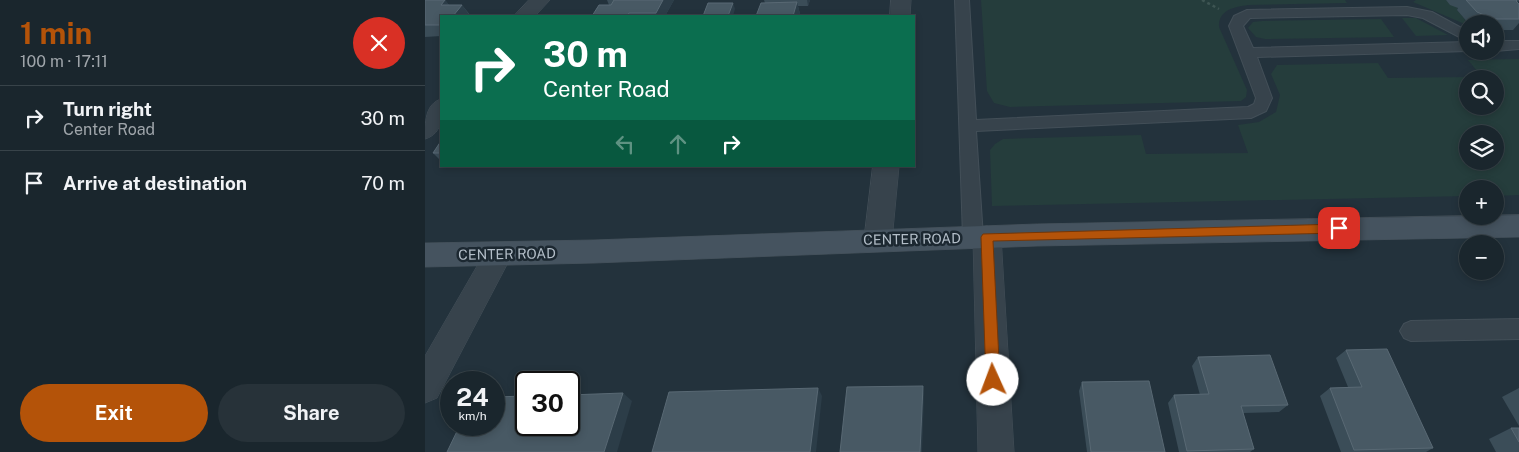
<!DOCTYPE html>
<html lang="en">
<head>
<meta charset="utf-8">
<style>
  :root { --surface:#1a262d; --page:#273239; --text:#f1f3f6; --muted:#9fa5aa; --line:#384349; --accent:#b45309 }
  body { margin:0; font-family:"Public Sans",sans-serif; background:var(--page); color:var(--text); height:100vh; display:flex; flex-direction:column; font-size:19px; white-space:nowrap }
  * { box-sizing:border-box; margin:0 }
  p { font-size:16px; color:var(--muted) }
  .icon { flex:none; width:28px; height:28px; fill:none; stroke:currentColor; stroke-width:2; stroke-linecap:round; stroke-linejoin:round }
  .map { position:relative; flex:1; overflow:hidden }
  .panel { display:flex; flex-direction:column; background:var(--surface); width:425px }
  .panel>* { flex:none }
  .hud { position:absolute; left:15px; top:15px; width:475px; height:152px; border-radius:0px; box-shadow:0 2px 8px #0003,0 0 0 1px var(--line); background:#0b6e4f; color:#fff; overflow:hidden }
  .fabs { position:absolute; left:1034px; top:15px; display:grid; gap:10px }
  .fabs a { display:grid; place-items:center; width:45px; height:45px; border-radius:50%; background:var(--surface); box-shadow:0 2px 8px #0003,0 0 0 1px var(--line); font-size:25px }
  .speed { position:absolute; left:15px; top:371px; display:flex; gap:10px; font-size:25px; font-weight:700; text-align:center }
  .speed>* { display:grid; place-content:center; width:65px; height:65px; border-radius:50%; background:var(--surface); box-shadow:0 2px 8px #0003,0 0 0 1px var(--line); line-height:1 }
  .speed small { font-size:12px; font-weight:400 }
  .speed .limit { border:2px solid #111; border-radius:8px; background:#fff; color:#111 }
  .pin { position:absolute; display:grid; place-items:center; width:42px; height:42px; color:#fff; margin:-21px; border-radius:10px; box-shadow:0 2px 8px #0006 }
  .me { position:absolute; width:55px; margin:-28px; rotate:358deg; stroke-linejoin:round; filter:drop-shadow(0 0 4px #0008) }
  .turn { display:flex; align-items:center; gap:18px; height:105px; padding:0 20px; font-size:22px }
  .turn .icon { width:65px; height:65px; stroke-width:2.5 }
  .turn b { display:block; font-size:35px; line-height:42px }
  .lanes { display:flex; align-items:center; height:48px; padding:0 20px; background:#0003; justify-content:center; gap:25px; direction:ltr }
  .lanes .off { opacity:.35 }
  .round { display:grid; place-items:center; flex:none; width:52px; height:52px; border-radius:26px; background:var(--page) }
  .headline { display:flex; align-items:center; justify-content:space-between; height:85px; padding:0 20px }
  h1 { font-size:30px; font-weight:700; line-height:38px; color:var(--accent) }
  .primary-button { display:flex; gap:10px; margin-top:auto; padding:10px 20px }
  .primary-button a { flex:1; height:58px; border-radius:30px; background:var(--accent); color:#fff; font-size:20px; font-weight:700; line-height:58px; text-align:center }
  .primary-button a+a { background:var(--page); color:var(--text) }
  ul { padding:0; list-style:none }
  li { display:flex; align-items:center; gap:15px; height:65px; padding:0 20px; border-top:1px solid var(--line) }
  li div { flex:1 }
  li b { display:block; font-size:19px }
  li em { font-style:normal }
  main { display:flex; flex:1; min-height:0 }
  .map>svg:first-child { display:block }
  .green { fill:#253d3c; fill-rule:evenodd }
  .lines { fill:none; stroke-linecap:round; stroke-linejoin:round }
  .service-casing { stroke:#434f58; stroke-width:2 }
  .minor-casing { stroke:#434f58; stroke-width:1 }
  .secondary-casing { stroke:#434f58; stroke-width:1 }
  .path { stroke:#3e5553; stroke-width:2.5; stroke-dasharray:3 3; stroke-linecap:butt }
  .service { fill:#37434c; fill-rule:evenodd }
  .minor { fill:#37434c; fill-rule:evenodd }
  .secondary { fill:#45535f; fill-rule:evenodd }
  .wall { fill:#3b4d58 }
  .shaded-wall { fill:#2c3d48 }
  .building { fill:#485964; stroke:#596974 }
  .route { fill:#b45309; stroke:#753606 }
  .labels { text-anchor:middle; stroke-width:5; stroke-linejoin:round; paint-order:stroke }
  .street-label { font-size:14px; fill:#b3bec8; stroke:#1c2831 }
</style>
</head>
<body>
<main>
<section class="panel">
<div class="headline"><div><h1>1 min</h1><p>100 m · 17:11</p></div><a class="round" style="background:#d93025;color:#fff"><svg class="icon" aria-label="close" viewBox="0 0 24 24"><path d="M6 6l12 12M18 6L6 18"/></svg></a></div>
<ul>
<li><svg class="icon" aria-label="right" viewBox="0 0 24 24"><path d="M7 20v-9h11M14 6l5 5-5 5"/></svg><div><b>Turn right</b><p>Center Road</p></div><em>30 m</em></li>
<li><svg class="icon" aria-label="arrive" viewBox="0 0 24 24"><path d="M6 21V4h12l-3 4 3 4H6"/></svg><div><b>Arrive at destination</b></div><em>70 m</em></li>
</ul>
<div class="primary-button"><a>Exit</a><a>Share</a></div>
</section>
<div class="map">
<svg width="1094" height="452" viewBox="0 0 1094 452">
  <rect width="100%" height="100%" fill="#23323c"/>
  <g class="green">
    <path d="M556,0H920L922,3L823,5C809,7 793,10 794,27L822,90L821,97L816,101L585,107L569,103L562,91Z"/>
    <polygon points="991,0 1021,0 1033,8 1032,10 1044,24 1042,25 988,2"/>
    <polygon points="977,18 991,18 1023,35 991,36"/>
    <polygon points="956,19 969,37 840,39 831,37 823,28 828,22 837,21"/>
    <path d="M1094,59V195L1070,196V189H1042V196L567,206L565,150L570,144L578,139L716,135L721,154L823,153L813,125L834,122L851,112L855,95L846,74L852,65L953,63L963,78L1045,77L1056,76L1043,60ZM1042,79H1070V106H1042ZM1042,134H1070V161H1042Z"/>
  </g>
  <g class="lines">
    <defs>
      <g id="service">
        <polygon points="530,0 544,0 551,120 823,107 829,104 831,98 804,26 809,16 822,10 982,7 1007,12 1042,31 1042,41 998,18 982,15 825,18 818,26 828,48 1042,42 1043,51 832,57 847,98 841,111 826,118 551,131 558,237 555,242 548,245 541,242 538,237"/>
        <polygon points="1070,41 1094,41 1094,49 1070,51"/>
        <polygon points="1094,319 1094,339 986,341 979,338 975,331 979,324 986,321"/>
      </g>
      <g id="minor">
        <polygon points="104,0 125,0 110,16 89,16"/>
        <polygon points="466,0 486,0 485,16 465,16"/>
        <path d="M16,99C17,115 19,133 0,139C0,122 0,104 16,99Z"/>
        <polygon points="448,166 474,166 467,240 463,248 453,251 443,248 439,240"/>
        <polygon points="562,226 572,229 576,237 589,452 553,452 548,237 552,229"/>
        <polygon points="73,243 83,247 87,255 12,398 0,403 0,356 63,247"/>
      </g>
      <polygon id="secondary" points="1094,215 1094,237 612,246 169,263 0,267 0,243 169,240 612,224"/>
    </defs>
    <use href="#service" class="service-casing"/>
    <use href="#minor" class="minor-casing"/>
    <use href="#secondary" class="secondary-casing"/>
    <polyline class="path" points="777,0 794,9"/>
    <use href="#service" class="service"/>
    <use href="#minor" class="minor"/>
    <use href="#secondary" class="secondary"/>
  </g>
  <g class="wall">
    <polygon points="0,0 20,0 24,5 37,5 46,16 16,16 16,36 0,37"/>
    <polygon points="182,0 249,0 240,16 167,16 184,5"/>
    <polygon points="339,0 385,0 383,6 373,6 375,14 374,16 331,16 340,3"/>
    <polygon points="1021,0 1094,0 1094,1 1092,2 1094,4 1094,23 1088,30 1070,30 1070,24 1044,24 1032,10 1033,8 1025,5"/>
    <polygon points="16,141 16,161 8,153"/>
    <polygon points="22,166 77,166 23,167"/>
    <polygon points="921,350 1008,448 1001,452 916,452 895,396 905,388 923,387 911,358"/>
    <polygon points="773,357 863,405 854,412 818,413 829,449 825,452 754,452 743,403 749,395 775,395 767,366"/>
    <polygon points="657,382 740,452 662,452 654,391"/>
    <polygon points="1094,388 1094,426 1077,397"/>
    <polygon points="1086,428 1094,428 1094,452 1071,452 1064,439"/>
  </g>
  <g class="shaded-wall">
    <polygon points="20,0 29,11 16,5"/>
    <polygon points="238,0 249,0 240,16 233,16 231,13"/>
    <polygon points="382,0 385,0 383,6"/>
    <polygon points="372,2 375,14 374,16 368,16"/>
    <polygon points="308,3 310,9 308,16 303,16"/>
    <polygon points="37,5 45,16 28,16"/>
    <polygon points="498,386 499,394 497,452 495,452"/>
    <polygon points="393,388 397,396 391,452 385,452"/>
    <polygon points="198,393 207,401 192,452 179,452"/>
  </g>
  <g class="building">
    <polygon points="0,0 20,0 16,5 37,5 28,16 16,16 16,25 0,25"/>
    <polygon points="189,0 238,0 231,13 204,13 202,16 167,16 174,5 186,5"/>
    <polygon points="1041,0 1092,0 1091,1 1094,4 1094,19 1069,19 1052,12"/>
    <polygon points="372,2 368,16 376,16 331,16 336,3"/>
    <polygon points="283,3 308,3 303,16 278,16"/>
    <polygon points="16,141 16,153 8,153"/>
    <polygon points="962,349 1008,448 929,450 905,388 937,387 921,350"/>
    <polygon points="845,355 863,405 816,406 829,449 762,451 749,395 784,394 773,357"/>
    <polygon points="724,381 740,452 666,452 657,382"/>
    <polygon points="498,386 495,452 415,452 422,387"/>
    <polygon points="393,388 385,452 227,452 244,392"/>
    <polygon points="198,393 179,452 22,452 35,425 69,425 69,397 101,396 101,425 144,425 144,395"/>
    <polygon points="1086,428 1094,428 1094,442"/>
  </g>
  <polygon class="route" points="914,224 920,228 914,233 568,241 575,380 573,384 568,386 563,384 561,380 556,237 558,234"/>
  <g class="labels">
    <g class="street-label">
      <text transform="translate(487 239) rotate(-1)" y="5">CENTER ROAD</text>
      <text transform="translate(82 254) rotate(-1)" y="5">CENTER ROAD</text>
    </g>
  </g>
</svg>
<div class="fabs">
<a><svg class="icon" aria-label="sound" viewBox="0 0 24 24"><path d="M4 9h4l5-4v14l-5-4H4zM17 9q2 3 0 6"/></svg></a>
<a><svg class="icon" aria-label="search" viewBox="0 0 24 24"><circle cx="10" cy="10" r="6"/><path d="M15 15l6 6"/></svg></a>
<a><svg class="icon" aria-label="layers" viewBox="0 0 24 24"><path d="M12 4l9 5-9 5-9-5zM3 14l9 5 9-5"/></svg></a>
<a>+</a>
<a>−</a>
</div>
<div class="speed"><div>24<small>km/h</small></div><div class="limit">30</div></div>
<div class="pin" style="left:914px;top:228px;background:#d93025"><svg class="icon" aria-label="arrive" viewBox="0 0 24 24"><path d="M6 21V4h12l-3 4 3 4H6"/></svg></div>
<svg class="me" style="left:568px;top:380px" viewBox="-20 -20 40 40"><circle r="19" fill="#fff"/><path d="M0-13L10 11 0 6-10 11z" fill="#b45309"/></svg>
<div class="hud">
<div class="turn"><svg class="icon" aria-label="right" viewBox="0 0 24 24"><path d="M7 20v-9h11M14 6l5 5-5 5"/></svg><div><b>30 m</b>Center Road</div></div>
<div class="lanes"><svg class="icon off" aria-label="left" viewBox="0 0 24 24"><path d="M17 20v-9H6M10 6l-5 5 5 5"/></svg><svg class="icon off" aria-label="ahead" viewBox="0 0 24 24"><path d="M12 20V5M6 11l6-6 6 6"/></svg><svg class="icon" aria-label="right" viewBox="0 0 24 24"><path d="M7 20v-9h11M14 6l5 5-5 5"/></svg></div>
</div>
</div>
</main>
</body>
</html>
